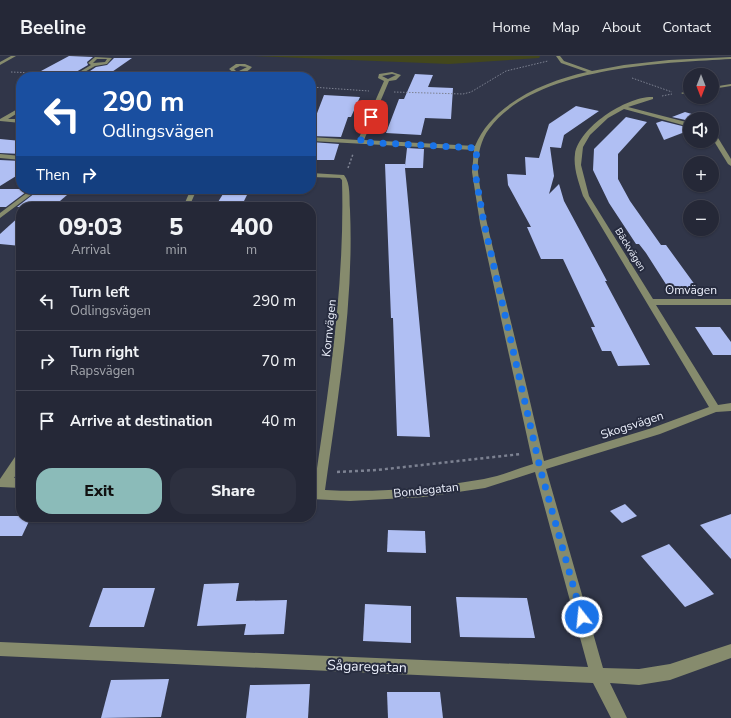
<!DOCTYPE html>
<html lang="en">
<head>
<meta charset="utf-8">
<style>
  :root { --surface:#252837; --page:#2d303f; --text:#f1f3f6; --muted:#a3a6ad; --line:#424452; --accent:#8bbbb9 }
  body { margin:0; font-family:"Nunito Sans",sans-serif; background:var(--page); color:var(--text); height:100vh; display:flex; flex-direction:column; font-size:15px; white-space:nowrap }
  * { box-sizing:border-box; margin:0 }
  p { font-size:13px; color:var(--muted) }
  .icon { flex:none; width:22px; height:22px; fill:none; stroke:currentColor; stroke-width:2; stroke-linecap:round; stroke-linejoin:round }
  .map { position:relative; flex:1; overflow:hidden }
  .details { position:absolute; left:16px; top:146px; width:300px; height:320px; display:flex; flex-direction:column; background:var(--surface); border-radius:16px; box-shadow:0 1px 3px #0004,0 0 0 1px var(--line) }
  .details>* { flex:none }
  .top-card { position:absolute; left:16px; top:16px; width:300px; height:122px; border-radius:16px; box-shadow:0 1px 3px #0004,0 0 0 1px var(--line); background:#1a4fa0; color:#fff; overflow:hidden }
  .needle { width:26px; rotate:180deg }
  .buttons { position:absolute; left:683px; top:12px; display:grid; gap:8px }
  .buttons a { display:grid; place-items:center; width:36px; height:36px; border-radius:50%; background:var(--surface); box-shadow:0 1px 3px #0004,0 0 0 1px var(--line); font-size:20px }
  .pin { position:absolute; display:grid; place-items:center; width:34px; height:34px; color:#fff; margin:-17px; border-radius:8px; box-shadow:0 2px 6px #0006 }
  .me { position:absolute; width:44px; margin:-22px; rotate:344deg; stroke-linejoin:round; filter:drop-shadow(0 0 3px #0008) }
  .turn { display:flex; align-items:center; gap:14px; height:84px; padding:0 20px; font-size:18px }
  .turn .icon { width:52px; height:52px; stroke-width:2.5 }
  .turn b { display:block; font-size:28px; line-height:34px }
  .then { display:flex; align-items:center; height:38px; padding:0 20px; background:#0003; gap:8px; font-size:15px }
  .eta { display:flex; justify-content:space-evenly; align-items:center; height:68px; text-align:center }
  .eta b { font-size:24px; font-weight:800; line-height:28px }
  .cta { display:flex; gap:8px; margin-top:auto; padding:8px 20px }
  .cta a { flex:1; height:46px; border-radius:16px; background:var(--accent); color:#111; font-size:16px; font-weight:800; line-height:46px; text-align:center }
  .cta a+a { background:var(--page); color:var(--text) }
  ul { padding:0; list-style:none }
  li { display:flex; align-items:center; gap:12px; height:60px; padding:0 20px; border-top:1px solid var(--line) }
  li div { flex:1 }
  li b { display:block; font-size:15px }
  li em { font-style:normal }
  header { display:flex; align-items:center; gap:24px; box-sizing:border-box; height:56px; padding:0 20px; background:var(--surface); border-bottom:1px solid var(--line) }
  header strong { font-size:19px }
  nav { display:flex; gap:22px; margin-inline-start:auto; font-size:14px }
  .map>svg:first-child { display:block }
  .green { fill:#43471c }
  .building { fill:#b0bff3 }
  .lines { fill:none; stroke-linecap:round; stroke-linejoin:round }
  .path-far2 { stroke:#7d8292; stroke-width:1; stroke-dasharray:1.5 1.5; stroke-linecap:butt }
  .path-far1 { stroke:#7d8292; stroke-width:1.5; stroke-dasharray:2 2; stroke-linecap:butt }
  .path { stroke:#7d8292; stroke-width:2.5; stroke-dasharray:3 3; stroke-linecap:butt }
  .minor { fill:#868b6d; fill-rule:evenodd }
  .route { stroke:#1a73e8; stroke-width:7; stroke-dasharray:0 12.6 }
  .labels { text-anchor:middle; stroke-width:4; stroke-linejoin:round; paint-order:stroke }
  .far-street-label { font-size:10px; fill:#ecf0fc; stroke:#272c3f }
  .street-label { font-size:12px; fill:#ecf0fc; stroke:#272c3f }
  .near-street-label { font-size:14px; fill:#ecf0fc; stroke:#272c3f }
</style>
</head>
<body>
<header>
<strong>Beeline</strong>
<nav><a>Home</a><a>Map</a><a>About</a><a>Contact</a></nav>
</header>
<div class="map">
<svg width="731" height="662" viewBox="0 0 731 662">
  <rect width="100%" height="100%" fill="#313649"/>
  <polygon class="green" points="254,0 540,0 539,2 449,8"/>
  <g class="building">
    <polygon points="69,0 93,1 87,6 88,9 76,16 41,15"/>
    <polygon points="114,2 132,2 109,18 87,17 96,11 107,9"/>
    <polygon points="415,18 433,19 428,31 453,32 451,63 425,62 421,79 386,77 399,43 404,43"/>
    <polygon points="324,39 360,41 351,61 348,61 341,81 311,80 311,73"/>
    <polygon points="576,50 599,55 564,79 561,92 550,91 554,120 549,138 559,128 564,145 607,225 605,225 650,309 618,310 611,295 602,295 591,271 595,271 563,203 541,203 527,171 531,171 508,129 507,118 526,119 525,101 539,102 549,68"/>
    <polygon points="685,56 709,63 690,63 690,65 672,61"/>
    <polygon points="626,61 647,66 618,98 618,123 630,145 661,189 666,189 698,233 669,233 646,197 639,188 636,188 609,147 593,114 594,93"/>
    <polygon points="662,65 690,72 690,74 664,84 656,67"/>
    <polygon points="0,83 21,85 21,98 0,97"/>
    <polygon points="311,86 339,88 334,104 311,104"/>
    <polygon points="407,92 424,93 423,112 405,112 430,381 397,380 393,262 391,262 385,108 405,108 405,110"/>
    <polygon points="0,104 21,105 21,117 0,130"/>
    <polygon points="0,133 30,133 6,151 0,151"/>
    <polygon points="40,133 74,133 53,151 17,151"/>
    <polygon points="226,133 250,133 241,151 215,151"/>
    <polygon points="21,159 21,190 0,188 0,178"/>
    <polygon points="695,271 720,271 731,286 731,299 713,299"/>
    <polygon points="625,448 637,460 622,467 610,455"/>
    <polygon points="731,458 731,503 700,469"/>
    <polygon points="0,460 21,460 31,461 22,480 0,480"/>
    <polygon points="388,474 425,475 426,497 387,496"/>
    <polygon points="669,488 714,538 685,551 641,500"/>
    <polygon points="239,527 236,545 287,544 284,578 244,579 246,568 197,570 204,528"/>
    <polygon points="103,532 155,532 144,571 89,571"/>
    <polygon points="456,541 527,542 535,582 460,581"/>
    <polygon points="365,548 411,550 411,587 363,585"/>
    <polygon points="169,623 161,661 101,662 111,624"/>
    <polygon points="310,628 308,662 246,662 250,629"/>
    <polygon points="387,636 440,636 443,662 388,662"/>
  </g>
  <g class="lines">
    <g class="path-far2">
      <polyline points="11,16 62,18"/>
      <polyline points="103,20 112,21"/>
      <polyline points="632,22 672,36"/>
      <polyline points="311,31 369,35"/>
      <polyline points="394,36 463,38 471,36 506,15 548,5"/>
      <polyline points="662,40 672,38"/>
    </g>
    <polyline class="path-far1" points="348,112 353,98"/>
    <polyline class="path" points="337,416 377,414 521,398"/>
    <g class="minor">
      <polygon points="11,0 16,0 0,9 0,6"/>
      <path d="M556,0H560L564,5L592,15L624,9L669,4L731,1V3C661,7 534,11 489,73C480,85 477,102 478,116C482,153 493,190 501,226C516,285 530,345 544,405L652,372L709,351L583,140C579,127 573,112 575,98C579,71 627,40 653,41V43L628,51L690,67V71L624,53L608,62L590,79L583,91L581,109L589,140L653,243H731V249H656L718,349L731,347V355L716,356L660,378L546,413L603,612L639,613L670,608L731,588V602L670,624L639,629L610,627L627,662H611L593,627L0,600V586L588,611L535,416L485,432L424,441L350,445L311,443V433H314C329,330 345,229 342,124L340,122L311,121V117L344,119C351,128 349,142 350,154C354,247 338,341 325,434C378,437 432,432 484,423C500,420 517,413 533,408L480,167L472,116L474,94L311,85V81L358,84L384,25L378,22L379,18L392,16L401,19L396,24L389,25L364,84L475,90C492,48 545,25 587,16L561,7ZM392,18L396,19L388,23L382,20Z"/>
      <path d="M95,1L112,2L107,8L95,10L76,21H71L91,9L88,7ZM97,3H107L105,6L93,7Z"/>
      <path d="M236,8H245L252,11C247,17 237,21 229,21L234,17L229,13ZM240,10L247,11L237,16L234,13Z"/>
      <polygon points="731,28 731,30 712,33 712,31"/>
      <polygon points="690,34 690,36 683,38 681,37"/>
      <polygon points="21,51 21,55 8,63 21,63 21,67 0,65 0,63"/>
      <polygon points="712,75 715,77 731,103 731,110 728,108 712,82"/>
      <polygon points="0,98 21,100 21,104 0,102"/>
      <polygon points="32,133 39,133 0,162 0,157"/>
      <polygon points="191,133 197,133 189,151 183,151"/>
      <polygon points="21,397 21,411 14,422 21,422 21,432 0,431 0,423 17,398"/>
    </g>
  </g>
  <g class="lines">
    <polyline class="route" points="371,61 360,86 477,92 475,116 484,167 540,412 582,561"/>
  </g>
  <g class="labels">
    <g class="far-street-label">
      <text transform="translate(631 193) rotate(58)" y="4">Bäckvägen</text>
    </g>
    <g class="street-label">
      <text x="691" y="238">Omvägen</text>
      <text transform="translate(329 272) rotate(-84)" y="4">Kornvägen</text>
      <text transform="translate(632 369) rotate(-18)" y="4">Skogsvägen</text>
      <text transform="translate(426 434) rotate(-6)" y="4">Bondegatan</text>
    </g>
    <g class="near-street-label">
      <text transform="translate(367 610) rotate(2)" y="5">Sågaregatan</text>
    </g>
  </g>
</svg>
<div class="buttons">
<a><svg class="needle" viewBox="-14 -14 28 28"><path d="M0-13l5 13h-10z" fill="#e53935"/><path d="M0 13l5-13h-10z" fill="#a3a6ad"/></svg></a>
<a><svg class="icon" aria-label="sound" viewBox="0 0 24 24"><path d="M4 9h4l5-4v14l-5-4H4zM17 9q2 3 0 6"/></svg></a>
<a>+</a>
<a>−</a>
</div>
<div class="pin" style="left:371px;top:61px;background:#d93025"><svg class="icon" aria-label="arrive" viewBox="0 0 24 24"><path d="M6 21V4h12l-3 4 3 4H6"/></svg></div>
<svg class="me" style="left:582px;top:561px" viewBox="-20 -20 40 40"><circle r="17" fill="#1a73e8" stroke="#fff" stroke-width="3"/><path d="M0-11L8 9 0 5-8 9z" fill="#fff"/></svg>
<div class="top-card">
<div class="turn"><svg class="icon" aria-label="left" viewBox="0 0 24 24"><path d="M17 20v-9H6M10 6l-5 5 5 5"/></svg><div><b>290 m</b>Odlingsvägen</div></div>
<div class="then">Then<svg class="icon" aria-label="right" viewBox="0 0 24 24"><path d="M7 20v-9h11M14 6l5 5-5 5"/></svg></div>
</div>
<section class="details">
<div class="eta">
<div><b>09:03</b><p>Arrival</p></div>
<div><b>5</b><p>min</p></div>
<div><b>400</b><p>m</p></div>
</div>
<ul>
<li><svg class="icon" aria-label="left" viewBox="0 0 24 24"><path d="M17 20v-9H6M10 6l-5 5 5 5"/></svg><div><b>Turn left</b><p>Odlingsvägen</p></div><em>290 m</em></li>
<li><svg class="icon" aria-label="right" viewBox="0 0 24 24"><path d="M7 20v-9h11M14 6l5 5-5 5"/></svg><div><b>Turn right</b><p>Rapsvägen</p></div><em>70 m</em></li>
<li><svg class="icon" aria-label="arrive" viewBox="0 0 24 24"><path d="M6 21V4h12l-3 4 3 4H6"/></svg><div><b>Arrive at destination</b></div><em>40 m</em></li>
</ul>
<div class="cta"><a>Exit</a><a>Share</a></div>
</section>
</div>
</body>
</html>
